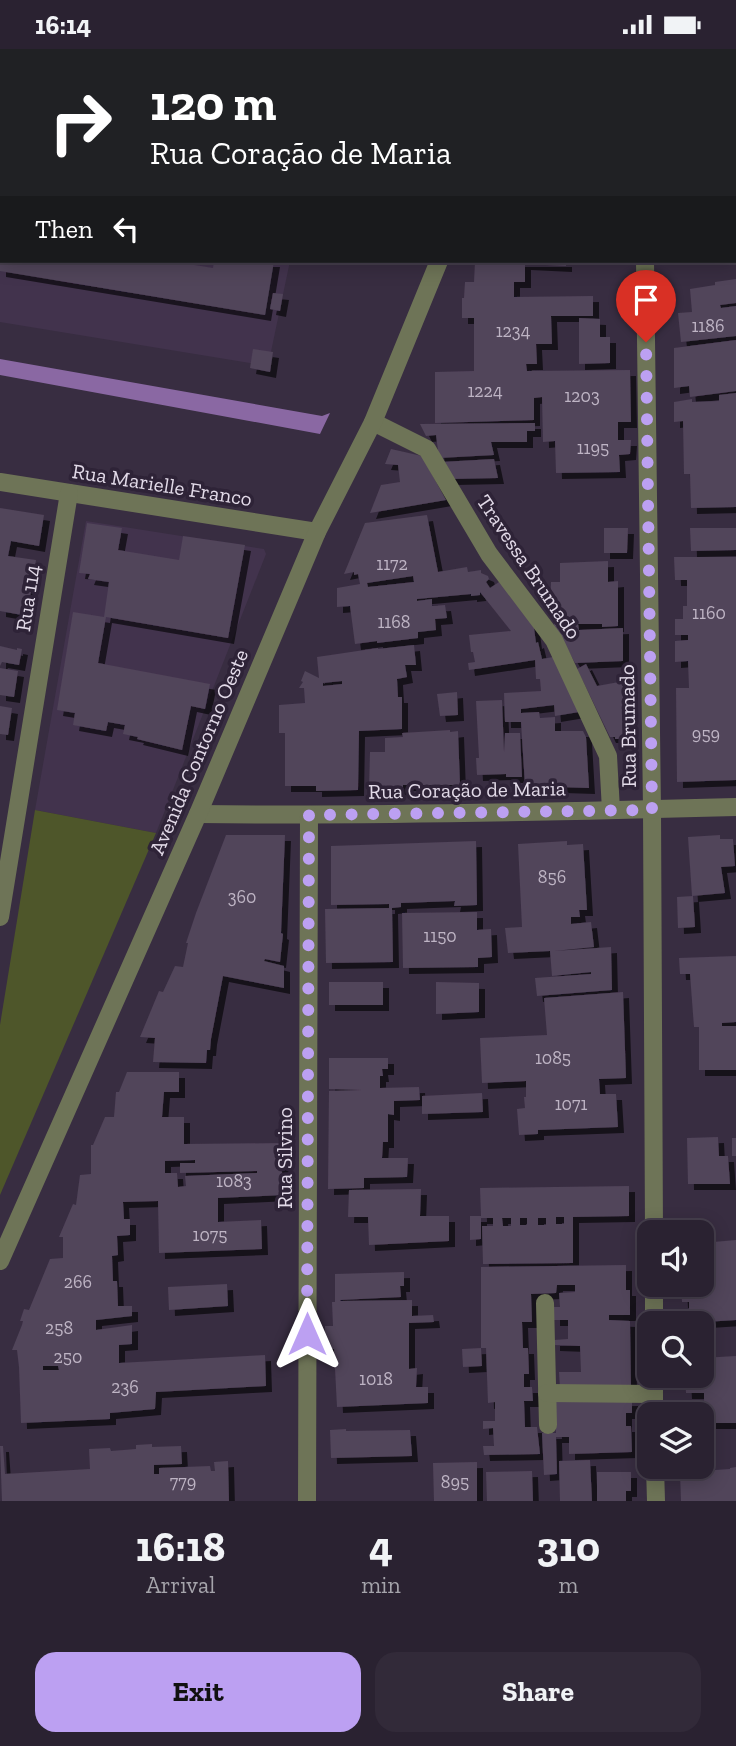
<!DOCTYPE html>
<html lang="en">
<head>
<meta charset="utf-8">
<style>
  :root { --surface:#2a2231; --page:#322a39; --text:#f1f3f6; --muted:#a5a4ab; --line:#463f4d; --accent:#bca0f2 }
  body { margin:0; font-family:"Zilla Slab",serif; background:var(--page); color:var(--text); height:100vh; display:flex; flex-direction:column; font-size:26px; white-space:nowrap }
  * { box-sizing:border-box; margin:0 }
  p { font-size:23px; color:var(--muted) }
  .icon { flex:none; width:38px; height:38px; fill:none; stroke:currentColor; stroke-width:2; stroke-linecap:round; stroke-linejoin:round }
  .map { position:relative; height:1452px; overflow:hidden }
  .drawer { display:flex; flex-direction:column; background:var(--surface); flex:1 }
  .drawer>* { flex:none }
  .hud { position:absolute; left:0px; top:0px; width:737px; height:214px; box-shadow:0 4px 18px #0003,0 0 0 2px var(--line); background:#202124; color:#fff; overflow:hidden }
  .controls { position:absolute; left:637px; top:1171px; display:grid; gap:14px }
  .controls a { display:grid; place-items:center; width:77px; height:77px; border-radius:14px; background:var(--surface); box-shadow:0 4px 18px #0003,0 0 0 2px var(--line); font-size:35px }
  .pin { position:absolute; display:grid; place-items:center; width:60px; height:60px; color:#fff; margin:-72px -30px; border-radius:50% 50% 50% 0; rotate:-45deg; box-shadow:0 0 7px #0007 }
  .pin .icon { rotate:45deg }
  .me { position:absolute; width:77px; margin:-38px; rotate:0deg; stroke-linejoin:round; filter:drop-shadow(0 0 5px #0008) }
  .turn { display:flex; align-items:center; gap:24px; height:147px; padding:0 35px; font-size:32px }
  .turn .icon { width:91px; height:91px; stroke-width:2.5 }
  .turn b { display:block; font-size:49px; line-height:60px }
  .then { display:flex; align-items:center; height:66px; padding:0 35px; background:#0003; gap:14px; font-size:26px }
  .eta { display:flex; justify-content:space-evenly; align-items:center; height:119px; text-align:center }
  .eta b { font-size:42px; font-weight:700; line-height:49px }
  .cta { display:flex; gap:14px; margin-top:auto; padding:14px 35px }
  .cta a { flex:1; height:80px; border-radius:21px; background:var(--accent); color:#111; font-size:28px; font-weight:700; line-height:80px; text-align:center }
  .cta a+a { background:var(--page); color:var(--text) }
  .status { display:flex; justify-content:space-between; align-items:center; height:49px; padding:0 35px; background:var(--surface); direction:ltr }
  .status svg { height:19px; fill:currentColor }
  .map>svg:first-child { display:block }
  .built { fill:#42334d }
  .green { fill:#4e562a }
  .water { fill:#8a68a3 }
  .building { fill:#51445a; fill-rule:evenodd; filter:url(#shadow) }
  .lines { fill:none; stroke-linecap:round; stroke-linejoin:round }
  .minor { stroke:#6e7457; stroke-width:18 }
  .route { stroke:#bca0f2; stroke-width:12; stroke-dasharray:0 21.6 }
  .labels { text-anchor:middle; stroke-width:7; stroke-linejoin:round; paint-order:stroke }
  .number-label { font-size:18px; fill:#beb4c4 }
  .street-label { font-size:21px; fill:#e2dae8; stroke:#2e2337 }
</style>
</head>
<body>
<div class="status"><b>16:14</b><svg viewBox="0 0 49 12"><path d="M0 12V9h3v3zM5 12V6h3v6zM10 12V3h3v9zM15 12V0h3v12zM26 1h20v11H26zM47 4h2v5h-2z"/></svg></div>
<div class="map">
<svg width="736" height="1452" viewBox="0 0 736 1452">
  <defs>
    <filter id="shadow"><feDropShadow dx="6" dy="6" stdDeviation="0" flood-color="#0009"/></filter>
  </defs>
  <rect width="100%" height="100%" fill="#382d41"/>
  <g class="built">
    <polygon points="0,26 2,26 2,212 290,212 268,317 0,273"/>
    <polygon points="86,472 264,500 266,505 156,784 35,761"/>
  </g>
  <polygon class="green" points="35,761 156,784 0,1146 0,976"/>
  <polygon class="water" points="0,310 322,367 330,364 320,385 0,326"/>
  <g class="building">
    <polygon points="0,212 170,212 213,219 214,212 274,212 265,266 0,222"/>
    <polygon points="488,212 566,212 566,217 525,215 525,233 514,233 514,248 593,247 593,267 551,267 552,295 536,295 537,315 526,315 527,322 630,321 631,373 618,373 618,391 631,391 630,405 619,406 620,423 556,424 555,392 543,393 542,348 534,349 534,371 435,374 435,323 474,322 474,269 462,269 462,249 464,249 465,233 474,233 475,213 488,214"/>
    <polygon points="736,230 736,254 720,256 721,259 736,257 736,287 681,293 678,264 692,263 690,240 715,236 715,233"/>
    <polygon points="273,244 283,245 280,262 270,260"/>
    <polygon points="579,269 600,270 600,288 610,288 610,314 579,315"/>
    <polygon points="736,291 736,342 690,348 689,337 674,339 674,299"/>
    <polygon points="253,300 273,303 270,323 250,319"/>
    <polygon points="736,344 736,458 691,459 690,425 684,425 683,372 674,373 674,353 692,350 692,353 719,352 719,346"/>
    <polygon points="535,374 535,382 527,382 527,393 491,393 494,406 439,409 436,386 426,387 420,375"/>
    <polygon points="391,400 422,407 446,451 370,464 381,436 400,433 398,416 385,415"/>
    <polygon points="494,410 498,429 450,430 441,413"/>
    <polygon points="0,459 44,466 39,497 11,492 8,507 36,511 30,548 25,547 22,566 0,562"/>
    <path d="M427,466L438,523L467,518L468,523L481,521V524L488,527L489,530L486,533L490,539L499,533L517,553L534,579L536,594L538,593L542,610L553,608L554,612L569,634L579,663L555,667L554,656L521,660V664L539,663L540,669L555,668V682H583L586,688L589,739L558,738L557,735H544V738L525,737L521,673H505L504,644L541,642L540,630H536L535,611L469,621L468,614L475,613L473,603H471L469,586L511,582L480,543V546L471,547V545L417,550V552L432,550V557L445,556L447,569L435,570L436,581L418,583V589L377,594V592L355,595L350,557L337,558V539L360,535L358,525L354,526V523L344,525L365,474ZM413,527L414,533L368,538L367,534Z"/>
    <polygon points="87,474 122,479 118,501 179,511 183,487 245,496 228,589 106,568 98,614 210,635 205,660 191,657 182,701 137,690 138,688 123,685 125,676 108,673 106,682 73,676 75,664 57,661 73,563 104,568 109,533 88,530 90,525 79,524"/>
    <polygon points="604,479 628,479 627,504 604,504"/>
    <polygon points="690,479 736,479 736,501 691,502"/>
    <polygon points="674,508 736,508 736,731 677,733 676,639 689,639 688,612 675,613 675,592 688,591 688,586 675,586 675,570 683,570 683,557 687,557 687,531 675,531"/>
    <polygon points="608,512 608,533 618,532 618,577 602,578 602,575 578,575 579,581 623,579 623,612 575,614 554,577 554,565 550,565 551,533 560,533 560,514"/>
    <path d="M414,596L416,616H405L407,628L397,630L398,648H402V680L359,682L358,741L316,742V737H285V684H279V656L305,654L304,639H299L303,633L301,632L305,622L319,629L317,608L378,599V600ZM342,632V635L323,637V634Z"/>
    <polygon points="0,597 17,601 17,599 22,600 19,616 2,613 0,617"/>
    <polygon points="586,615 597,637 630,631 630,690 615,690 615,688 610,688 577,620"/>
    <polygon points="0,619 18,622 14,648 0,646"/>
    <polygon points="457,643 458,666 440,667 437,645"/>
    <polygon points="502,651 504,703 505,684 520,684 522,728 506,728 506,725 477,726 476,709 479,709 476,652"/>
    <polygon points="0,657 12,659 8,686 0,685"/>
    <polygon points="450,681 450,683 458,682 460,736 403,736 403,740 369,740 370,703 385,703 385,689 403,688 402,684"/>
    <polygon points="226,786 285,786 281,884 283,885 280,913 265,910 264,912 284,917 284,939 223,927 211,990 210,1001 207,1001 206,1014 153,1013 155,989 140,988 159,942 163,943 175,917 183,918 188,894 186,894 196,864"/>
    <polygon points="720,786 720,790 733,790 735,817 721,818 725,844 692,847 688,788"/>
    <polygon points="476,792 477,856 454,857 455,852 401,854 401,858 392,859 393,913 326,914 325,860 389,859 389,855 331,856 331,797"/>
    <polygon points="567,792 567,796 583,795 587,861 579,861 580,868 571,868 571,875 591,873 594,898 554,902 611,898 612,941 537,947 535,929 591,925 591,923 552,927 550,902 508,904 505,879 522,878 518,795"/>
    <polygon points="693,847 695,878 678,879 677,848"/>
    <polygon points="477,863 477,881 491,880 492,908 478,909 478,918 403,919 402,864"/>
    <polygon points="736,907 736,973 722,974 722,977 736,977 736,1021 699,1021 699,978 694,978 690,925 680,925 679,909"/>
    <rect x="329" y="933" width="54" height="23"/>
    <polygon points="436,933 479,934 479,963 436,965"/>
    <polygon points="623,943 626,1029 599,1030 600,1045 616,1045 618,1078 538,1081 538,1085 519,1086 517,1060 525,1059 524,1048 526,1048 526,1032 482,1034 480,989 547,986 544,949"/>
    <polygon points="329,1009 388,1009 388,1020 382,1020 383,1027 380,1027 380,1039 419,1038 420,1051 394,1052 394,1066 388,1065 388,1093 383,1093 382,1109 408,1109 407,1128 364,1129 364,1139 328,1140 329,1042 361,1041 329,1040"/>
    <path d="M127,1023H179V1043H164L162,1068H184V1095L286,1094L285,1121L282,1122L283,1146L218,1149V1173L261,1171L262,1200L159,1204L158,1152L123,1153L124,1170H130V1186L117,1187L118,1206L112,1207L113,1232H117L118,1257H132V1267L96,1271V1281L132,1276V1295L119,1296V1314L265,1306L266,1337L156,1343L155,1360L110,1364V1370L21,1374L19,1318L17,1301H12L22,1276L23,1272H20L24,1260L29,1261L50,1210L63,1209V1188H59L73,1155L76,1156L80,1126L91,1125V1096H93L105,1068H114L116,1043H119ZM195,1111V1114H180V1124L257,1122V1124L185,1127L186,1137L178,1138L177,1124H165V1112ZM43,1317H58L59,1321H43Z"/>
    <polygon points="482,1044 483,1063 422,1065 422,1047"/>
    <polygon points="718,1088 719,1107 728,1107 730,1135 688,1135 687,1089"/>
    <rect x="732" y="1089" width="4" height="18"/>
    <path d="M629,1137V1167L573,1168V1214L483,1215L482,1177H493V1169H481V1190L470,1191V1167H481L480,1139ZM556,1168H564V1175H556ZM502,1169H511V1177H503ZM520,1169H527V1176H520ZM538,1169H546V1176H538Z"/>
    <polygon points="421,1140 420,1167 449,1167 449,1192 369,1196 368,1168 348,1168 349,1141"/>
    <polygon points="736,1191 736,1271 689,1274 689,1253 682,1253 681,1236 702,1236 702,1194"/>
    <polygon points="626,1216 626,1241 630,1241 630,1266 609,1266 609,1271 630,1272 631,1339 560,1339 559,1323 581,1323 580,1297 554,1296 554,1291 568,1290 568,1271 554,1271 554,1258 560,1258 559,1244 575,1243 575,1236 557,1236 556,1244 531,1245 532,1273 522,1273 523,1299 528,1299 529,1325 524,1325 524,1338 532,1338 533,1352 524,1352 525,1378 537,1378 540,1405 484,1406 483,1397 494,1397 493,1379 483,1380 483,1372 495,1372 495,1353 488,1354 486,1299 481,1299 481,1218"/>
    <polygon points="404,1223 404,1237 400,1237 401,1248 340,1251 340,1252 412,1251 412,1267 433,1266 434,1273 409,1274 409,1320 417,1319 416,1338 428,1338 428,1354 337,1358 334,1300 325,1300 325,1277 333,1277 332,1253 335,1253 335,1225"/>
    <polygon points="227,1235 228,1257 169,1261 168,1238"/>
    <polygon points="481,1299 482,1317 463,1318 462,1300"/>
    <polygon points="736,1307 736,1374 702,1374 702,1365 686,1365 686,1360 704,1360 704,1344 686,1344 685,1327 702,1326 702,1309"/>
    <polygon points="632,1351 632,1364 626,1364 626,1377 631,1377 632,1403 569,1405 569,1388 556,1388 557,1425 544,1426 542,1384 556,1384 554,1352"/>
    <polygon points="346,1380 346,1382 410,1381 412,1407 331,1409 330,1381"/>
    <polygon points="152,1395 152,1398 181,1397 182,1415 154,1416 154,1425 159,1425 159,1419 210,1417 211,1422 215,1422 214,1413 228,1412 229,1452 2,1452 0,1397 3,1397 5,1425 90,1420 89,1400 110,1399 111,1402 136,1400 136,1396"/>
    <polygon points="590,1411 592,1452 560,1452 559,1412"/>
    <polygon points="477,1413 477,1452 434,1452 433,1414"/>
    <polygon points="690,1418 700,1418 700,1422 730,1420 730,1419 736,1418 736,1452 681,1452 680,1423 690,1422"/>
    <polygon points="532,1422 533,1452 487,1452 486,1423"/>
    <polygon points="597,1423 631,1423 631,1442 626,1442 626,1452 597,1452"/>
  </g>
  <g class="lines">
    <g class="minor">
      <polyline points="28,0 39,2"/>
      <polyline points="212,0 223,2"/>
      <polyline points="439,0 440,2"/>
      <polyline points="642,0 642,2"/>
      <polyline points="488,2 517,0"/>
      <polyline points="645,212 652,761 654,1183"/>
      <polyline points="373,373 427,400 489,505 554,591 608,707 611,761"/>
      <polyline points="0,433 317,483"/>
      <path d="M198,765C377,767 557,763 736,758"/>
      <polyline points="0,868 69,444"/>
      <polyline points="0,1212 198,765 317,483 373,373 439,212"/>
      <polyline points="654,1236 654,1274"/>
      <polyline points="545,1254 548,1376"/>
      <polyline points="654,1326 654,1365"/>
      <polyline points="547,1344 654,1345"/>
      <polyline points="655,1418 656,1452"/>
      <polyline points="307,1452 309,766"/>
    </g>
  </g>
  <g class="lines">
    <polyline class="route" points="307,1285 309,766 652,761 646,293"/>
  </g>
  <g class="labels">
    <g class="number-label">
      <text x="708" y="283">1186</text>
      <text x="513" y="288">1234</text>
      <text x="485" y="348">1224</text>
      <text x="582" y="353">1203</text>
      <text x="593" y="405">1195</text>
      <text x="392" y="521">1172</text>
      <text x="709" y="570">1160</text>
      <text x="394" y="579">1168</text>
      <text x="706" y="691">959</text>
      <text x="552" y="834">856</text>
      <text x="242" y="854">360</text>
      <text x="440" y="893">1150</text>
      <text x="553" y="1015">1085</text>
      <text x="571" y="1061">1071</text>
      <text x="234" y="1138">1083</text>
      <text x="210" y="1192">1075</text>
      <text x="78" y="1239">266</text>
      <text x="59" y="1285">258</text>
      <text x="68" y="1314">250</text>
      <text x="376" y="1336">1018</text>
      <text x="125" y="1344">236</text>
      <text x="183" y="1439">779</text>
      <text x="455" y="1439">895</text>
    </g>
    <g class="street-label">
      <text transform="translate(162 436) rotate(9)" y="7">Rua Marielle Franco</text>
      <text transform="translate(529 518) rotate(56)" y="7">Travessa Brumado</text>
      <text transform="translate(28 549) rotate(-81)" y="7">Rua 114</text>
      <text transform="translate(628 677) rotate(-91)" y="7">Rua Brumado</text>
      <text transform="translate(199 703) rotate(-67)" y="7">Avenida Contorno Oeste</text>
      <text transform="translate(467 741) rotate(-1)" y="7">Rua Coração de Maria</text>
      <text transform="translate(285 1109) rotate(-90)" y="7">Rua Silvino</text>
    </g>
  </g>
</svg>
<div class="controls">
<a><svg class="icon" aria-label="sound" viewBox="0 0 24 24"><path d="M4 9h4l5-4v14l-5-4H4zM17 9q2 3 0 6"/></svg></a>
<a><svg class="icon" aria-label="search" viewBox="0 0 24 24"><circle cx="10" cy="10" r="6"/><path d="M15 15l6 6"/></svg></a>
<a><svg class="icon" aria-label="layers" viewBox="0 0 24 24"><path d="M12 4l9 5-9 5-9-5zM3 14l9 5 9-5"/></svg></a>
</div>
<div class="pin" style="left:646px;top:293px;background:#d93025"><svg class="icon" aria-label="arrive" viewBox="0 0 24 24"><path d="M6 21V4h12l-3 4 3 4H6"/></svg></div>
<svg class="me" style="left:307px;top:1285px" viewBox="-20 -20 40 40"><path d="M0-17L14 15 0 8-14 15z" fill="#bca0f2" stroke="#fff" stroke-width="4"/></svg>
<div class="hud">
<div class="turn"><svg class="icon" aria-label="right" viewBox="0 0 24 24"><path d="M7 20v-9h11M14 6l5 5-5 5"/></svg><div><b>120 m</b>Rua Coração de Maria</div></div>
<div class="then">Then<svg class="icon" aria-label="left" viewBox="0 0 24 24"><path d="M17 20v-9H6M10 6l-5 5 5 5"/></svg></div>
</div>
</div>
<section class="drawer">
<div class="eta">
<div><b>16:18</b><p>Arrival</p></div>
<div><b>4</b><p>min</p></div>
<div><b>310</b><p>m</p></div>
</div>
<div class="cta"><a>Exit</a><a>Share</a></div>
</section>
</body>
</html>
